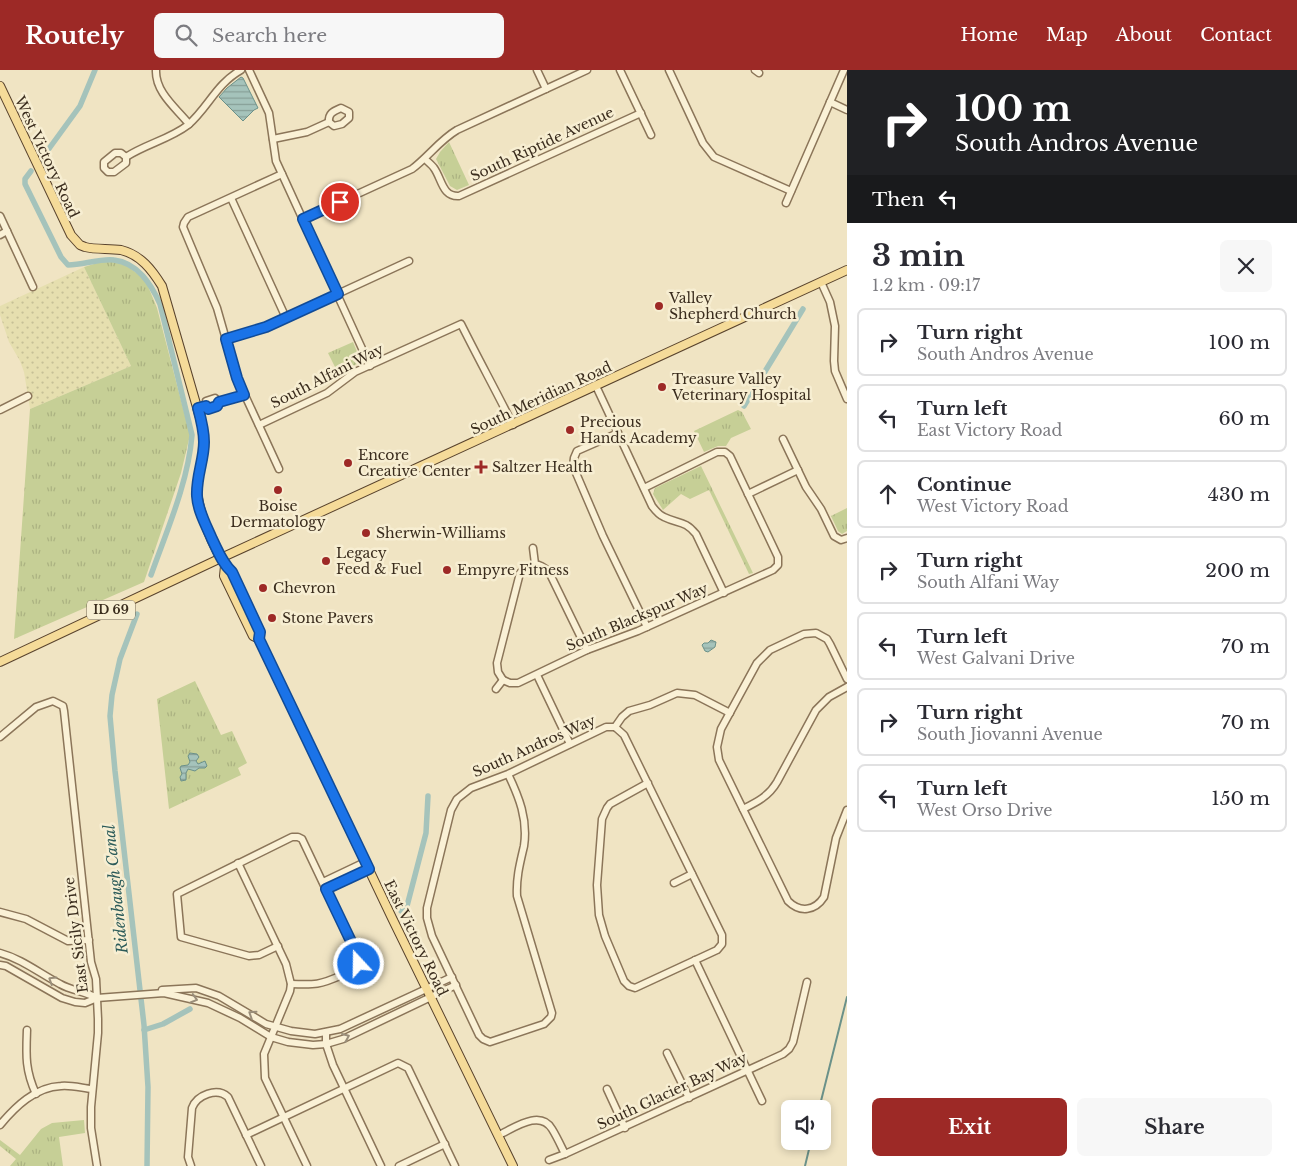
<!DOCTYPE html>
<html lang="en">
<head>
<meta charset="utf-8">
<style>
  :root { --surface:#fff; --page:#f7f7f7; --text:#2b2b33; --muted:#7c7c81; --line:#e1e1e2; --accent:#9d2926 }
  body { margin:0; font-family:"Libre Baskerville",serif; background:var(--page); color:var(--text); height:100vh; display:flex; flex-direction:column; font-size:19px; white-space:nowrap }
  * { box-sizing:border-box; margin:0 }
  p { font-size:16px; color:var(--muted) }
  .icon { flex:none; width:28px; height:28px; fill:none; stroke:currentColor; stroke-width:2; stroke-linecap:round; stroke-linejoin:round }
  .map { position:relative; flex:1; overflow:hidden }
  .sheet { display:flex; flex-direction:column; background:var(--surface); width:450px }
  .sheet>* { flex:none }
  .top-card { background:#202124; color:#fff; overflow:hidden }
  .tools { position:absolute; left:781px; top:1030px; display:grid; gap:10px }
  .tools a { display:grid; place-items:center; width:50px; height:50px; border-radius:8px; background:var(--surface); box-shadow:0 2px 8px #0003; font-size:25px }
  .pin { position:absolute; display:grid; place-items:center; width:42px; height:42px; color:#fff; margin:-21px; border:2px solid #fff; border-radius:50%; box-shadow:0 1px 5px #0007 }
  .me { position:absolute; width:55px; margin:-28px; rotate:339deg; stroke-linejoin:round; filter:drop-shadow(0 0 4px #0008) }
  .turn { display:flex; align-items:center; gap:18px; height:105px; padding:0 25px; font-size:22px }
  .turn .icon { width:65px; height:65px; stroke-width:2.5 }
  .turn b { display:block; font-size:35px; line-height:42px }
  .then { display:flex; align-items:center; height:48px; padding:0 25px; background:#0003; gap:10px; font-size:19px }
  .round { display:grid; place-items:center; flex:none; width:52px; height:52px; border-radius:8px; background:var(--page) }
  .summary { display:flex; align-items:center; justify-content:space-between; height:85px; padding:0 25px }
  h1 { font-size:30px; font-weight:700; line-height:38px }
  .button { display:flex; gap:10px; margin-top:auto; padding:10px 25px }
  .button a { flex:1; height:58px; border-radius:8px; background:var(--accent); color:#fff; font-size:20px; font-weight:700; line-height:58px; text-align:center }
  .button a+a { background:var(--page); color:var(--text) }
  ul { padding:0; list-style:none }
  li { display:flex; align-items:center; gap:15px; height:68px; margin:0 10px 8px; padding:0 15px; border:2px solid var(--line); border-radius:8px }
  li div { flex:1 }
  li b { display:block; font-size:19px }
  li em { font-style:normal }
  header { display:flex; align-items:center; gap:30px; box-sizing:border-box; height:70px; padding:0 25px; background:var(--accent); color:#fff }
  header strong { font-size:24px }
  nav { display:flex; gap:28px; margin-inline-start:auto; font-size:18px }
  .search { width:350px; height:45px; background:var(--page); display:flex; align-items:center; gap:12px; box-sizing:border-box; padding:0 18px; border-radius:8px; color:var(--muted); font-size:19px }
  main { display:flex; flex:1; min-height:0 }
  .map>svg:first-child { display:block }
  .farmland { fill:url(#farmland-dots) }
  .grass { fill:url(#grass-tufts) }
  .water { fill:url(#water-rules); stroke:#6b9189 }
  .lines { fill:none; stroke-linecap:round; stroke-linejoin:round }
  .stream { stroke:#6b9189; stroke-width:2 }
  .canal { stroke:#a5c3bb; stroke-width:5.5 }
  .minor-casing { stroke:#8b7559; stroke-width:9 }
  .major-casing { stroke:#59432d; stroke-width:10 }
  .minor { stroke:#faf1d6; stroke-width:6 }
  .major { stroke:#f5db99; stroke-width:8 }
  .oneway { stroke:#9a8e7a }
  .route-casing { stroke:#114b97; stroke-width:12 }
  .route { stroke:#1a73e8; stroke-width:9 }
  .poi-dot { fill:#9d2926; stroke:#f7eed2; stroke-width:2 }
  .labels { text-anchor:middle; stroke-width:5; stroke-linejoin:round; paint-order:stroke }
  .shield { fill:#f7eed2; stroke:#736653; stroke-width:1 }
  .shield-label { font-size:12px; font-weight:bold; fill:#3a2c1d }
  .street-label { font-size:14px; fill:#3a2c1d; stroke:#f7eed2 }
  .poi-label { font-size:14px; fill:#3a2c1d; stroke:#f7eed2; text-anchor:start }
  .water-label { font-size:15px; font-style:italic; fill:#2c5b59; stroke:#f7eed2 }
</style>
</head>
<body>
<header>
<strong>Routely</strong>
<div class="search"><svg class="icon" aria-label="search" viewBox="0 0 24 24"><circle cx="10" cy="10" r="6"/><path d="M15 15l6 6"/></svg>Search here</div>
<nav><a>Home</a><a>Map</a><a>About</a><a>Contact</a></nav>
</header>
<main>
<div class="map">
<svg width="847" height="1096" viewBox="0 0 847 1096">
  <defs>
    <pattern id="farmland-dots" width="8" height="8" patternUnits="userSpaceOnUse" patternTransform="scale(1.25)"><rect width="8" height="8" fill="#e6dfaf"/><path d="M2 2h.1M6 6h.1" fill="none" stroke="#c6c096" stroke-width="1.8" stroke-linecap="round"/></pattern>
    <pattern id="grass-tufts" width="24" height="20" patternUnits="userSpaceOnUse" patternTransform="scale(1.25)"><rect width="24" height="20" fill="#c6cf96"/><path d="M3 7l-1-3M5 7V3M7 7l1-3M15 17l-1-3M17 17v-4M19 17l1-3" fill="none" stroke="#abb281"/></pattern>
    <pattern id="water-rules" width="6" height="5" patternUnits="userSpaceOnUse" patternTransform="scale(1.25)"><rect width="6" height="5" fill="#a5c3bb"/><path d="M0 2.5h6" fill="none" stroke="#879f97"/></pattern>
  </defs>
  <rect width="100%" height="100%" fill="#f0e4c3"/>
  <polygon class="farmland" points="84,197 131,296 30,339 24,302 20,291 9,272 0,245 0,236"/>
  <g class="grass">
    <polygon points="449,72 469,115 457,120 450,116 436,89 440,82"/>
    <polygon points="107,190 124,194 145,209 157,238 190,365 181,403 144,512 14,569 30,339 131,296 84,197"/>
    <polygon points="353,272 360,289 360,292 339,305 328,283"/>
    <polygon points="738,340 742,342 751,359 731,368 726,376 718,376 704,382 694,361"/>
    <polygon points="701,396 753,503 749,504 709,420 690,429 681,424 663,440 653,424 655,418"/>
    <polygon points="847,438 847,461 842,464 838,461 831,446"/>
    <polygon points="195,611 221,665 232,661 247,693 238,698 241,705 169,739 157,629"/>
    <polygon points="84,1050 85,1063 59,1067 63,1096 10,1096 16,1089 0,1076 0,1070 20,1085 41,1059 52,1053"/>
  </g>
  <g class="water">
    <polygon points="241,7 243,8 258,38 254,40 243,51 219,27 227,18"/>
    <polygon points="711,570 716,572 715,577 708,582 705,581 702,575 704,573 708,573"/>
    <polygon points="190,683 197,684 199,687 196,691 198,694 205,691 207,696 205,698 199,698 195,701 188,699 186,703 186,710 181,711 180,707 182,704 180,698 181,696 188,695 190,692 188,686"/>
  </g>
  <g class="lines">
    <g class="stream">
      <polyline points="819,1039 847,927"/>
      <polyline points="805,1096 811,1071"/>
    </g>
    <g class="canal">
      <polyline points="40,91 80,36 95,0"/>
      <path d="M31,101L25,109V114L61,187L68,195C83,195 101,188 114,190C138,193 151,214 160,234L192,365C188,413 167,460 151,505"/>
      <polyline points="744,336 803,239"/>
      <polyline points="137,544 120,589 112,625 110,646 115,701 144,955 148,1017 147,1096"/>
      <polyline points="401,841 407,836 426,763 428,726"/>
      <polyline points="144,960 163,954 190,939"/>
    </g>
    <defs>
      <g id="minor">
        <path d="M156,0C155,22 176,38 189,54"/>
        <polyline points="249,0 269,43 276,91 282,104 370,296"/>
        <polyline points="537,0 546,19"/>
        <polyline points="620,0 651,65"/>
        <polyline points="669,0 703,73 714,87 791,121"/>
        <polyline points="755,0 759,3"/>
        <polyline points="830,32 847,40"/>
        <path d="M341,38L349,42V48L342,54L334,56L329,52C328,43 334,41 341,38Z"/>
        <polyline points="273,69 307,62 329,52"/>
        <polygon points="115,83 121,83 126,87 126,93 114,102 108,102 104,98 104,92"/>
        <path d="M126,87C146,74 170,69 188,55C208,38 216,14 241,0"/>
        <path d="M425,89C428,92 432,95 434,98C442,109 442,127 459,126L641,43"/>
        <polyline points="231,128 286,248"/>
        <polyline points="786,133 844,0"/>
        <polyline points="0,146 33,217"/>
        <path d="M303,149L412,99C428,87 440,70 457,60L587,0"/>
        <polyline points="0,165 7,161"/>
        <polyline points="821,212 830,232 835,256 834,291 835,301 847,329"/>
        <polyline points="226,269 266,257 409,191"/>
        <path d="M596,316L652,436C655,440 659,445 664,447C678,454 685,450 696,464L724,523"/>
        <polyline points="219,332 245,325"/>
        <polyline points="198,338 206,336 208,339 217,336 219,332 215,328 206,331 206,336"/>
        <polyline points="0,340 28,326"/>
        <path d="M259,355L327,323L355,302L461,254C478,288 496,321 513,355"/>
        <polyline points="618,363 577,381 574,388 573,396 603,466 647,557"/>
        <polyline points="783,369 806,417 821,439 834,466 841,470 847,468"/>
        <polyline points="279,399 237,308 217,238 183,157 184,153 188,147 282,104"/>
        <polyline points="748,424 798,400"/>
        <polyline points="533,478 535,494"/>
        <polyline points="537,605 570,674"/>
        <path d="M847,609L830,574L827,569L816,563L804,564L770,580L757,593L721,659L717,677L719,690L788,831C800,843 815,841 824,827L836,768L847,740"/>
        <polyline points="503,610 510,613 518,613 587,580 638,561 773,500 778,495 778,487 730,386 725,382 717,382 644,418"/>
        <path d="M503,610L498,602L497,593L520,503C531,493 538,491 549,502L587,580"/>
        <polyline points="496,619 503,610"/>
        <polyline points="615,657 624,665 722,865 722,874 717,880 635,918 629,916 624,911 605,866 599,845 597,815 602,749 607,738 610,734 648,713"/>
        <polyline points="615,657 622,647 629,641 650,635 677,623 695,625 730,643"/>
        <polyline points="0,667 36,637 53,631 63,636 64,641 91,892 96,909 98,949 98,963 91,1037 91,1058 97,1096"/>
        <path d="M508,704C519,727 528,749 524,776C520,793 516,808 517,826L552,943L551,947L544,954L490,972L483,969L479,965L432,866L427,848V838L451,740L457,729L471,718L508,704L606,657H615"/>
        <path d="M743,739C757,732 769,726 777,712L816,640L829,627L847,617"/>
        <polyline points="238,793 286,894 291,914 290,921 264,984 265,1008 307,1096"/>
        <polyline points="323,812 365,792"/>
        <polyline points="674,813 692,804"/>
        <polyline points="326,819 369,799"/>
        <polyline points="0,842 26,849 68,871 89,870"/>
        <path d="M278,876L259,885L249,886L181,867L177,824L292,767H298L302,769L358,887L359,894C355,899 349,901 342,905C320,915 315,915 291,914"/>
        <path d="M0,883C22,889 39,903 60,914C72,921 85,921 97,928"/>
        <polyline points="695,890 762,1031"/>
        <polyline points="0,895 6,896 62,928 75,932 85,933 97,928 164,923 208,933 240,948 271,967 288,972 313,975 326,974 343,969 456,915"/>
        <polyline points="162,920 196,918 219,926 266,954 291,961 315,964 340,959 452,907"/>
        <path d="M27,960C26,985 25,1000 36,1024"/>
        <polyline points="326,963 326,974 333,995 381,1096"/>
        <polyline points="667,983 689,1028"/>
        <polyline points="607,1019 625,1058"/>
        <path d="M0,1055C15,1037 35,1017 61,1016C71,1015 82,1018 92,1019"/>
        <polyline points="246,1065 398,993 408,998 455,1096"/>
        <path d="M499,1065C514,1058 540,1039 552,1059C557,1067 561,1076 565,1084L783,984L789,979L793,972L807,912"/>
        <polyline points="549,1090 565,1084"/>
        <path d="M191,1096L188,1087L192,1038C197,1025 217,1017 228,1027L261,1096"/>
        <polyline points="399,1096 445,1074"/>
      </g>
      <g id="major">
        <path d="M0,16L71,165L80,175L85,177C97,180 109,178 121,180C141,185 152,200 162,216L203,358C204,367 204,376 203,386C201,396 198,406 197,416C197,440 215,486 232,502L260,562L259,569L392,848L513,1096"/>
        <polyline points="225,496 224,506 253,566 259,569"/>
        <polyline points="0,592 221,488 847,200"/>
      </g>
    </defs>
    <use href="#minor" class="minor-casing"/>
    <use href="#major" class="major-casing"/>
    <use href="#minor" class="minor"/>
    <use href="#major" class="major"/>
  </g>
  <defs><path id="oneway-chevron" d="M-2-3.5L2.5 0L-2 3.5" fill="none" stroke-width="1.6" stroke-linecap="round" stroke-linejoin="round" transform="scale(1.25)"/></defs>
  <g class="oneway">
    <use href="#oneway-chevron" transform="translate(52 910) rotate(-148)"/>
    <use href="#oneway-chevron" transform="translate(194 929) rotate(16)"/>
    <use href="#oneway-chevron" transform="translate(252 944) rotate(-147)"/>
    <use href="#oneway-chevron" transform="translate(346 967) rotate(-23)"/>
  </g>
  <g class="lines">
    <defs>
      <path id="route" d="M340,132L303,149L338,224L266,257L226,269L237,308L244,325L219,332L217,336L208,339L206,336L198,338C201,349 204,360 204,372C204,390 196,407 197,426C198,441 206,455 212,469C218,481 222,493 232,502L260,562L259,569L369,799L326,819L358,886L359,894"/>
    </defs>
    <use href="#route" class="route-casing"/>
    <use href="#route" class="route"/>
  </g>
  <g class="poi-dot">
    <circle cx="659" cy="236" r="5"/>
    <circle cx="662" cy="317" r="5"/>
    <circle cx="570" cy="360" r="5"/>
    <circle cx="348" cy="393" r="5"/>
    <path d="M478.5 389.5h5v5h5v5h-5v5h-5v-5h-5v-5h5z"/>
    <circle cx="278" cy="420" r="5"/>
    <circle cx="366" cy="463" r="5"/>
    <circle cx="326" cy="491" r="5"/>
    <circle cx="447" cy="500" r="5"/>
    <circle cx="263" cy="518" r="5"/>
    <circle cx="272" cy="548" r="5"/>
  </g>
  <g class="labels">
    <rect class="shield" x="87" y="530.5" width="48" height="19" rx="4"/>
    <g class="shield-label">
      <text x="111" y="544">ID 69</text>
    </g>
    <g class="street-label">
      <text transform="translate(542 74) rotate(-25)" y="5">South Riptide Avenue</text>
      <text transform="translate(47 87) rotate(65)" y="5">West Victory Road</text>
      <text transform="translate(327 306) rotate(-27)" y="5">South Alfani Way</text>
      <text transform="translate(541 328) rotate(-25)" y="5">South Meridian Road</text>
      <text transform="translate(637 547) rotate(-23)" y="5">South Blackspur Way</text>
      <text transform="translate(534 676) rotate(-24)" y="5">South Andros Way</text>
      <text transform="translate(76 865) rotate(-97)" y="5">East Sicily Drive</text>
      <text transform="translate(416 868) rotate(64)" y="5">East Victory Road</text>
      <text transform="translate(672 1021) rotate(-25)" y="5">South Glacier Bay Way</text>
    </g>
    <g class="poi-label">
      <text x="669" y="233">Valley<tspan x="669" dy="16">Shepherd Church</tspan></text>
      <text x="672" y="314">Treasure Valley<tspan x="672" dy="16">Veterinary Hospital</tspan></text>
      <text x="580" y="357">Precious<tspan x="580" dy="16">Hands Academy</tspan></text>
      <text x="358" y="390">Encore<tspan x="358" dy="16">Creative Center</tspan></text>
      <text x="492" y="402">Saltzer Health</text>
      <text x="278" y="441" text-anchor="middle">Boise<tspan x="278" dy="16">Dermatology</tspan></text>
      <text x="376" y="468">Sherwin-Williams</text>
      <text x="336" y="488">Legacy<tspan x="336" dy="16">Feed &amp; Fuel</tspan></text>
      <text x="457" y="505">Empyre Fitness</text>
      <text x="273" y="523">Chevron</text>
      <text x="282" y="553">Stone Pavers</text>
    </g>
    <g class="water-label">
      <text transform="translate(116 819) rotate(-96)" y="5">Ridenbaugh Canal</text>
    </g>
  </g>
</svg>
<div class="tools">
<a><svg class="icon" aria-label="sound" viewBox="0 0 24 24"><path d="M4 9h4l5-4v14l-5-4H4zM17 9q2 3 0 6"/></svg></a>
</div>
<div class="pin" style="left:340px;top:132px;background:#d93025"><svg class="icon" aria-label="arrive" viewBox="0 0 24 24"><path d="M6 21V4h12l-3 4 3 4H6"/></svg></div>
<svg class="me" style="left:359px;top:894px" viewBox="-20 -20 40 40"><circle r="17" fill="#1a73e8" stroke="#fff" stroke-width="3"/><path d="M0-11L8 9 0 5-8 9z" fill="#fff"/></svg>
</div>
<section class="sheet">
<div class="top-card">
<div class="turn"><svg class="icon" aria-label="right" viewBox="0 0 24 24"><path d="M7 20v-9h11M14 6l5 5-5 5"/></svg><div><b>100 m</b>South Andros Avenue</div></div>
<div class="then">Then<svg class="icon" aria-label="left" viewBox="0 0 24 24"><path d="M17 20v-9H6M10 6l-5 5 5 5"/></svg></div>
</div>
<div class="summary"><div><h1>3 min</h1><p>1.2 km · 09:17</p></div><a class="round"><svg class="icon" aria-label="close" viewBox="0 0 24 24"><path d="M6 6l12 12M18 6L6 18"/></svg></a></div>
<ul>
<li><svg class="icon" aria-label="right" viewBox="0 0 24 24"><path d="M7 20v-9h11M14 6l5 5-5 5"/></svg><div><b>Turn right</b><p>South Andros Avenue</p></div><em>100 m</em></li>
<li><svg class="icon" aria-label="left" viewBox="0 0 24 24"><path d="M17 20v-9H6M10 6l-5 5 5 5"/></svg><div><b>Turn left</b><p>East Victory Road</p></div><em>60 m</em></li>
<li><svg class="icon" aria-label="ahead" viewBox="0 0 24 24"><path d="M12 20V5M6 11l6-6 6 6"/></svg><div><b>Continue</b><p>West Victory Road</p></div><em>430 m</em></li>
<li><svg class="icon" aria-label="right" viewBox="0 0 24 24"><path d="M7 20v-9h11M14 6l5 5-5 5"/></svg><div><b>Turn right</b><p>South Alfani Way</p></div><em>200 m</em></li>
<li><svg class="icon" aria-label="left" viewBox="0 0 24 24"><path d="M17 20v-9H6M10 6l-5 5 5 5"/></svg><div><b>Turn left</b><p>West Galvani Drive</p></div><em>70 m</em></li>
<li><svg class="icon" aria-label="right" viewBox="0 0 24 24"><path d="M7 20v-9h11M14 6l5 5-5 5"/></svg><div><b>Turn right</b><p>South Jiovanni Avenue</p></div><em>70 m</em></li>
<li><svg class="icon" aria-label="left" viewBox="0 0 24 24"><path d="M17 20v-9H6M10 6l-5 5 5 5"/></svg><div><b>Turn left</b><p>West Orso Drive</p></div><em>150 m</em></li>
</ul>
<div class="button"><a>Exit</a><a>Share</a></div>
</section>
</main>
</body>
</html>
